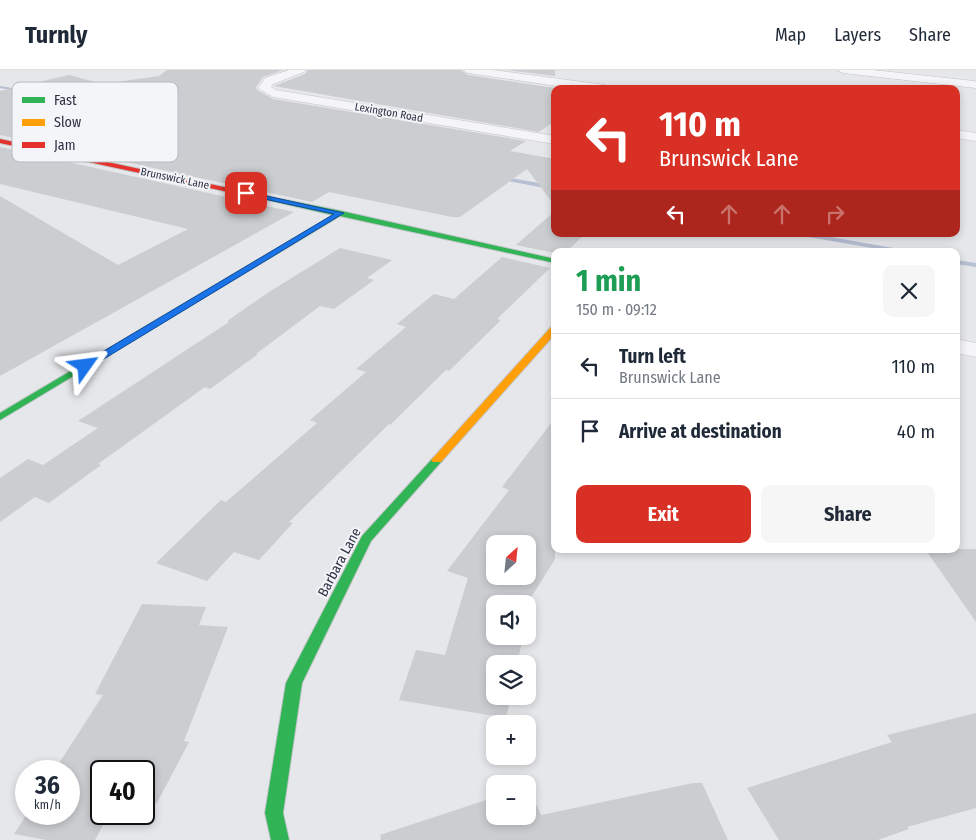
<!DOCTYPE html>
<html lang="en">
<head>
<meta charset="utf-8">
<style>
  :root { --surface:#fff; --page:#f6f6f7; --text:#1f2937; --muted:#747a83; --line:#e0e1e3; --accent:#d93025 }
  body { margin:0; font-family:"Fira Sans Condensed",sans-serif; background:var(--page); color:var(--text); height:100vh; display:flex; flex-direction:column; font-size:19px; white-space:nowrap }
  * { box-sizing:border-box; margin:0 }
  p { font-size:16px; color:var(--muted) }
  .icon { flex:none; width:28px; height:28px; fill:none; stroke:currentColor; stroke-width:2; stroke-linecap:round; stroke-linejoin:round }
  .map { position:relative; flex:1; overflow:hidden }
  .drawer { position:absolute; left:551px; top:178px; width:409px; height:305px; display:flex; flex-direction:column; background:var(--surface); border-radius:10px; box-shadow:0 2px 8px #0003 }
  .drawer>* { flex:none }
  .banner { position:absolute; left:551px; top:15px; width:409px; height:152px; border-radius:10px; box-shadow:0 2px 8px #0003; background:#d93025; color:#fff; overflow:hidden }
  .needle { width:32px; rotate:27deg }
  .tools { position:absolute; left:486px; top:465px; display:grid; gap:10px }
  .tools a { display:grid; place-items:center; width:50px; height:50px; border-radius:10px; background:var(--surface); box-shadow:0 2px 8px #0003; font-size:25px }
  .speed { position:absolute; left:15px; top:690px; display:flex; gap:10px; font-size:25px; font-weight:700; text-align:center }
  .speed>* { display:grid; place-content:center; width:65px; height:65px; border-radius:50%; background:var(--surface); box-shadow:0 2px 8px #0003; line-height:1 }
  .speed small { font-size:12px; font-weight:400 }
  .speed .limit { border:2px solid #111; border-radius:8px; background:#fff; color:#111 }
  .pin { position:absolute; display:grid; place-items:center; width:42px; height:42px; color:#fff; margin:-21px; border-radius:10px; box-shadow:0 2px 8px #0006 }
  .me { position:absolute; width:55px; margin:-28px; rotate:59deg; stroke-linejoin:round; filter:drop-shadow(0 0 4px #0008) }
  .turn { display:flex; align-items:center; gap:18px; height:105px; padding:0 25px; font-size:22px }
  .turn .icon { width:65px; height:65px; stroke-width:2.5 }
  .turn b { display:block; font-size:35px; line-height:42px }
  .lanes { display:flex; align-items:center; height:48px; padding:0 25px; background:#0003; justify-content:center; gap:25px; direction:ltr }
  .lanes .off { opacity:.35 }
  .round { display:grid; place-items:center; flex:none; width:52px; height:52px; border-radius:10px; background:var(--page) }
  .summary { display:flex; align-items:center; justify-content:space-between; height:85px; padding:0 25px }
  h1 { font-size:30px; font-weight:700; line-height:38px; color:#1e9e55 }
  .button { display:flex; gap:10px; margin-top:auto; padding:10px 25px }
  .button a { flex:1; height:58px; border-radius:10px; background:var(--accent); color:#fff; font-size:20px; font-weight:700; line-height:58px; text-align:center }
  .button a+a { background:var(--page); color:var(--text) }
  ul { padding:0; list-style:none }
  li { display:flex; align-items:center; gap:15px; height:65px; padding:0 25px; border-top:1px solid var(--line) }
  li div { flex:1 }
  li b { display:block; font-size:19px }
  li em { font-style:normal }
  header { display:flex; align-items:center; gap:30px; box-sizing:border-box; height:70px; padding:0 25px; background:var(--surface); border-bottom:1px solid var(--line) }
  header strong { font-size:24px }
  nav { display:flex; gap:28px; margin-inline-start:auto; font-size:18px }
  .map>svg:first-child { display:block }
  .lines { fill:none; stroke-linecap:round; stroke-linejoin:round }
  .stream { fill:#b6bfd3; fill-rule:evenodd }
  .building { fill:#cbcdd1; fill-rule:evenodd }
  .street-casing { stroke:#c3c5c8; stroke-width:1 }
  .fast-casing { stroke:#c3c5c8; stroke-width:2 }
  .slow-casing { stroke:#c3c5c8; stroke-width:2 }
  .jam-casing { stroke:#c3c5c8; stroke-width:2 }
  .street { fill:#f5f5f7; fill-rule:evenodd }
  .fast { fill:#30b455; fill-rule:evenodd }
  .slow { fill:#ff9f0a; fill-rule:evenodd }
  .jam { fill:#e5322d; fill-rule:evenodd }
  .route { fill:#1a73e8; stroke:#114b97 }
  .labels { text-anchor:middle; stroke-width:4; stroke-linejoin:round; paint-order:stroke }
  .far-street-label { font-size:11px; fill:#2d3143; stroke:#f4f5f9 }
  .street-label { font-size:14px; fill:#2d3143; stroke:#f4f5f9 }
  .key { fill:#f4f5f9; stroke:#b8bac2; stroke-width:1 }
  .key-label { font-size:14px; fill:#2d3143 }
</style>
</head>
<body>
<header>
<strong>Turnly</strong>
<nav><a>Map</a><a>Layers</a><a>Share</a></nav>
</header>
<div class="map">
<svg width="976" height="770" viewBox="0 0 976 770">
  <rect width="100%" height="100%" fill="#e5e7ea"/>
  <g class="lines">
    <g class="stream">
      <polygon points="0,16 23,20 25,21 23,22 0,18"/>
      <polygon points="499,106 555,116 555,120 497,109 497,107"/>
      <polygon points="800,164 813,164 899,179 902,181 889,181 803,166"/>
      <polygon points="956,190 976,193 976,197 956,194"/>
    </g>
  </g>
  <g class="building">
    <polygon points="167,0 283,0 263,7 256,17 257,20 273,29 526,71 510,81 555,89 555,136 527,99 460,147 452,147 329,122 312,132 0,65 0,21 69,5 103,14 159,6"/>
    <polygon points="308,0 460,0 468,5 555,18 555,51 539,62 274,16 305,4"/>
    <polygon points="507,0 555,0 555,6"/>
    <polygon points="0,77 294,142 0,306 0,126 118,195 188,159 0,114"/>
    <polygon points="555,141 555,164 585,164 567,181 555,181 555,183 516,175"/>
    <polygon points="340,178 392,190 367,208 374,210 334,239 320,236 256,284 258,284 210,319 205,317 98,394 101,395 49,433 35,427 0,452 0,408 28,389 43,395 98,358 78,351 229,252 227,251 269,222"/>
    <polygon points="502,187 550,198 497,249 501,250 449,301 446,300 390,355 389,354 289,452 293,453 259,490 234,482 207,511 156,493 221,430 226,432 317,353 310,350 366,302 356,299 406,257 397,254 434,224 454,229"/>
    <path d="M555,348V489L527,534H495V566H523L517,594H495V626H511L506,648L399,630L416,580L445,585L468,508L447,501L509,420L502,417ZM495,474H528V506H495Z"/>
    <polygon points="925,479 976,479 976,552"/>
    <polygon points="142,534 206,537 199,555 228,557 184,671 189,672 157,733 144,730 144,701 101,701 101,744 109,744 95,770 46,770 14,764 27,744 69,744 69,701 54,701 103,625 95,624"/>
    <polygon points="976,643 976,738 907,757 909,759 878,770 779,770 747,718 892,672 887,665"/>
    <polygon points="693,713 702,713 728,770 381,770 380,765 495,727 495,746 528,746 528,716 541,745"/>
  </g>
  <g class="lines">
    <defs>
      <g id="street">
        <polygon points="289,0 306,0 304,2 273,14 271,17 276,20 555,66 555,74 273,27 258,18 265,8"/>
        <polygon points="462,0 493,0 605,15 611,19 577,19 468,3"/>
        <polygon points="837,0 873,0 974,11 976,12 976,18 843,3"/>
        <polygon points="956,60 976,63 976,71 956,68"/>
        <polygon points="956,269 976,273 976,287 956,283"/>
      </g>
      <g id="fast">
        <polygon points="247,122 341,141 555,189 555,193 340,146 0,350 0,343 333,145 245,125 244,124"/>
        <polygon points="437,386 443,390 441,392 371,471 302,613 283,743 289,770 271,770 265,743 286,613 362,466 433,388"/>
      </g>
      <polygon id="slow" points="555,255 555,264 441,392 433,392 431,390 433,388 552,256"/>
      <polygon id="jam" points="0,69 247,122 250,124 247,126 0,73"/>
    </defs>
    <use href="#street" class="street-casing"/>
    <use href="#fast" class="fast-casing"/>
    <use href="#slow" class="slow-casing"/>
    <use href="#jam" class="jam-casing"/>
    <use href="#street" class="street"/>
    <use href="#fast" class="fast"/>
    <use href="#slow" class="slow"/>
    <use href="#jam" class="jam"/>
  </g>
  <polygon class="route" points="244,121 344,143 89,298 82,298 82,294 334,144 246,125 243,123"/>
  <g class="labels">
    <g class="far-street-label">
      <text transform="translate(389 42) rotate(10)" y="4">Lexington Road</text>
      <text transform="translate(175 108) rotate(12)" y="4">Brunswick Lane</text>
    </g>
    <g class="street-label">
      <text transform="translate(339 492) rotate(-62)" y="5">Barbara Lane</text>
    </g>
  </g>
  <rect x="12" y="12" width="166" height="80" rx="8" class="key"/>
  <rect x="22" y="27" width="23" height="6" fill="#30b455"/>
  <rect x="22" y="49" width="23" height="7" fill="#ff9f0a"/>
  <rect x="22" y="72" width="23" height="6" fill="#e5322d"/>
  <g class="key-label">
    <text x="54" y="35">Fast</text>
    <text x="54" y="57">Slow</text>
    <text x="54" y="80">Jam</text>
  </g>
</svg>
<div class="tools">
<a><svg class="needle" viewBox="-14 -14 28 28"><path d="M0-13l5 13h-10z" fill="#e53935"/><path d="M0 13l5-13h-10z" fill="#747a83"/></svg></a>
<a><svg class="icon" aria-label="sound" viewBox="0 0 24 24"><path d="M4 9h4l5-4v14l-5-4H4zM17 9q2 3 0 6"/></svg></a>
<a><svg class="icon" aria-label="layers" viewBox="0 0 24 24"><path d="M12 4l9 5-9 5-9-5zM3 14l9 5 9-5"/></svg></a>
<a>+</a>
<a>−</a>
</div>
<div class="speed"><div>36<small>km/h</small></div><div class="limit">40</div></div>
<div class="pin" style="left:246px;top:123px;background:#d93025"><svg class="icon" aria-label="arrive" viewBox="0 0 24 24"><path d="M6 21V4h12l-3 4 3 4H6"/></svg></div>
<svg class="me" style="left:85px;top:296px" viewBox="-20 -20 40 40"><path d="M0-17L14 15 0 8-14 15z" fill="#1a73e8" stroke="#fff" stroke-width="4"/></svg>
<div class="banner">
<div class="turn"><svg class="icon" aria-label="left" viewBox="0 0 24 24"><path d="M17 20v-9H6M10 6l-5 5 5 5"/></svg><div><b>110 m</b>Brunswick Lane</div></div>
<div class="lanes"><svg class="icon" aria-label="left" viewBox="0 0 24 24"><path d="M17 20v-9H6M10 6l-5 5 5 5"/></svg><svg class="icon off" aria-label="ahead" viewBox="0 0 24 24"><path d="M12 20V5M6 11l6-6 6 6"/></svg><svg class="icon off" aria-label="ahead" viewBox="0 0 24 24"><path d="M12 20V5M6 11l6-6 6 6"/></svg><svg class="icon off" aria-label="right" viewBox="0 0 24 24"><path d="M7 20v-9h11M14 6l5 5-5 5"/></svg></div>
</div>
<section class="drawer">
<div class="summary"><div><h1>1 min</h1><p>150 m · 09:12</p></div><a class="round"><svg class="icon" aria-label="close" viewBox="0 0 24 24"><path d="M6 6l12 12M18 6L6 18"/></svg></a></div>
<ul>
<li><svg class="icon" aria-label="left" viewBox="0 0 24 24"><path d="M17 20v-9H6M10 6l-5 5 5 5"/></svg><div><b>Turn left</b><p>Brunswick Lane</p></div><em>110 m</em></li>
<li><svg class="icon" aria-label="arrive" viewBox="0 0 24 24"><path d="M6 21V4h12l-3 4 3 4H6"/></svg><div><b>Arrive at destination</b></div><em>40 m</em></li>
</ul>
<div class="button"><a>Exit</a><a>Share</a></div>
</section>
</div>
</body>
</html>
